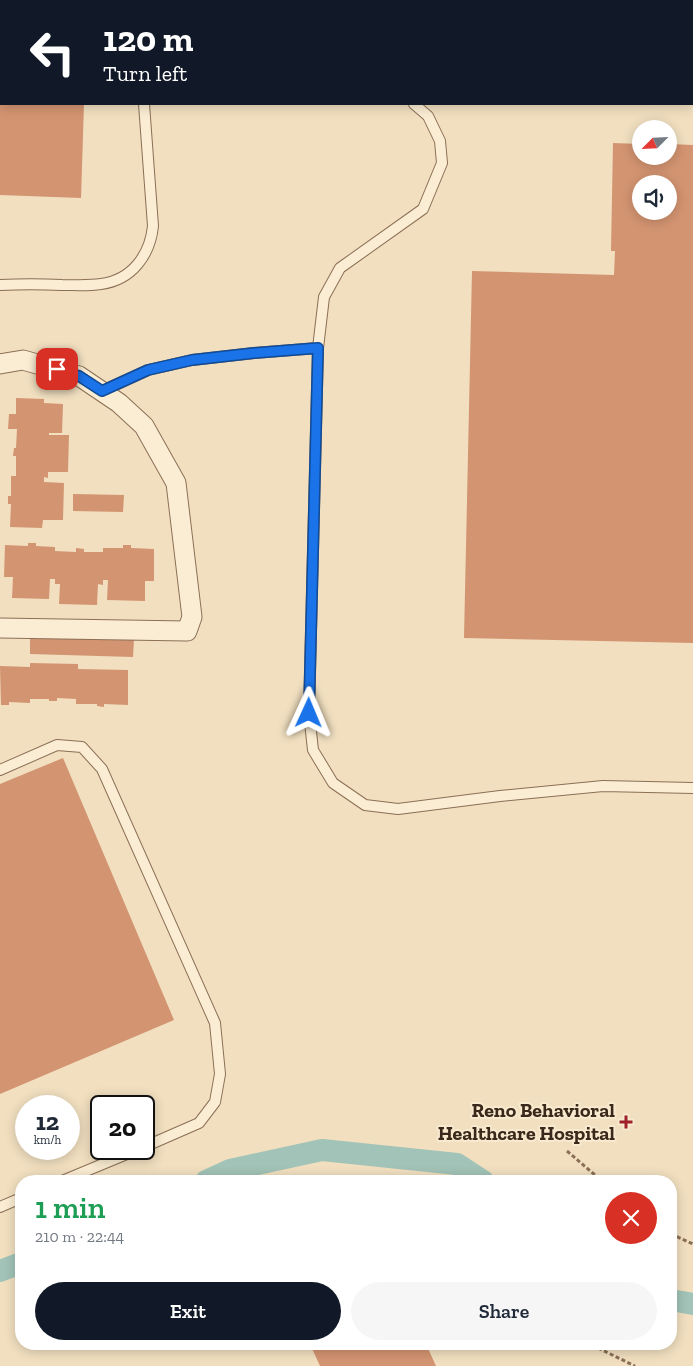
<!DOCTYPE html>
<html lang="en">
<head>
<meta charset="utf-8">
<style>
  :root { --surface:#fff; --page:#f6f6f7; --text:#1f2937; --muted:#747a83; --accent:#111827 }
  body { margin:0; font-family:"Zilla Slab",serif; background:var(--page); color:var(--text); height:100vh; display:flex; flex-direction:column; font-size:19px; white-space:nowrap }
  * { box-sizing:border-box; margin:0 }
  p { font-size:16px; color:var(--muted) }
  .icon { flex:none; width:28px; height:28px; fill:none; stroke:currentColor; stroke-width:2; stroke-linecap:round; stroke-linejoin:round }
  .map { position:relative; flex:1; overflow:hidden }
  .side { position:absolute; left:15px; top:1175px; width:662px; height:175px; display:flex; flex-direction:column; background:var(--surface); border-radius:20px; box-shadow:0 2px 12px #0003 }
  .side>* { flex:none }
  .top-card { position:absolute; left:0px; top:0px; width:694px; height:105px; box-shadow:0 2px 12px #0003; background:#111827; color:#fff; overflow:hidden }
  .needle { width:32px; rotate:246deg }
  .fabs { position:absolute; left:632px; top:120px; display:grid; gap:10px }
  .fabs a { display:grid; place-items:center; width:45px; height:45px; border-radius:50%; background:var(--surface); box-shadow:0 2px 12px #0003; font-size:25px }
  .speed { position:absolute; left:15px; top:1095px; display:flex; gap:10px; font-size:25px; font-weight:700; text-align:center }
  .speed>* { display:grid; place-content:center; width:65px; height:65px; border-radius:50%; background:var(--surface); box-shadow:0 2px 12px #0003; line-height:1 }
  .speed small { font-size:12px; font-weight:400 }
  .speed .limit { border:2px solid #111; border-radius:8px; background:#fff; color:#111 }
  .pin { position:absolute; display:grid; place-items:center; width:42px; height:42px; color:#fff; margin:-21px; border-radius:10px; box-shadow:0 2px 8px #0006 }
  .me { position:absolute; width:55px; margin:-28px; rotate:1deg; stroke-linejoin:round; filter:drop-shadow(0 0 4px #0008) }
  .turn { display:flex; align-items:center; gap:18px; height:105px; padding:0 20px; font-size:22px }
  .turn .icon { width:65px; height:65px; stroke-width:2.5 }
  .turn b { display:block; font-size:35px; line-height:42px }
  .round { display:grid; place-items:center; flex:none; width:52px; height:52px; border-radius:26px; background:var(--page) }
  .overview { display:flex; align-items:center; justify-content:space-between; height:85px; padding:0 20px }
  h1 { font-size:30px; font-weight:600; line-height:38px; color:#1e9e55 }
  .button { display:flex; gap:10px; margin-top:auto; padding:10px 20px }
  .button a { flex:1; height:58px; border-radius:30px; background:var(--accent); color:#fff; font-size:20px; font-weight:600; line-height:58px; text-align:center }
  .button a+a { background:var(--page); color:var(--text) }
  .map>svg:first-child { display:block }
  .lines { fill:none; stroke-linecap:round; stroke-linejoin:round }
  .canal { stroke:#a2c3b7; stroke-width:22 }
  .building { fill:#d39471; fill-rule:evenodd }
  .lane-casing { stroke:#8b6f56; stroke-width:12 }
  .street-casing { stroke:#8b6f56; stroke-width:21 }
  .path { stroke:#8b6f56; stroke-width:3; stroke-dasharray:4 2.5; stroke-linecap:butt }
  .lane { stroke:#fbedd3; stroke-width:10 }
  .street { stroke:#fbedd3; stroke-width:19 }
  .route-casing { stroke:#114b97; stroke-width:12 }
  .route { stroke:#1a73e8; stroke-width:9 }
  .poi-dot { fill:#9f212a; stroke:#f8eacf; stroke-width:2 }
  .labels { text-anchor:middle; stroke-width:4; stroke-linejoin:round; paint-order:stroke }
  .poi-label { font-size:20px; font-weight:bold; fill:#3a281b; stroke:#f8eacf; text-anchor:end }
</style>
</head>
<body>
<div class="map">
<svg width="693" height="1366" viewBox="0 0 693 1366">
  <rect width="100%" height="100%" fill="#f1dfbf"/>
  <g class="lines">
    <g class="canal">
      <polyline points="206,1181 230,1170 322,1150 457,1164 483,1181"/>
      <polyline points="0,1271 21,1263"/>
      <polyline points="671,1300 693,1304"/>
    </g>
  </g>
  <g class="building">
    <polygon points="0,104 84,104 81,198 0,195"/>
    <path d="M613,143L641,144V156H669V144L693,145V643L464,638L472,271L614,275L615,251H611ZM641,184H669V211H641Z"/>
    <polygon points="16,398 44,399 44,403 63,404 62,433 49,433 49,435 69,435 68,472 48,472 48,478 44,477 44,482 64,483 63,520 43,520 42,528 10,527 11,504 8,504 8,496 11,496 11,476 16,476 16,456 13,456 14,448 16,448 17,429 8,429 9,414 16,414"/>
    <polygon points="73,494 124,495 123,512 73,511"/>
    <polygon points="28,543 36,543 36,546 55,547 55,551 76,552 76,548 84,549 84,552 103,552 103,548 123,548 123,545 131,545 131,548 154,549 154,581 145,581 145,601 107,600 108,580 103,580 103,585 98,584 97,605 59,604 60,584 55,584 55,579 50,579 49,599 12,598 13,577 4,577 5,545 28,546"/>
    <polygon points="30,636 134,639 133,657 30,654"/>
    <polygon points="30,663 78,664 78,669 128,670 128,705 104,704 104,707 97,706 97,704 76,704 76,699 57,698 57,701 49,701 49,699 30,699 30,703 9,702 9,705 1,705 0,666 30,667"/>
    <polygon points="63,758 174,1020 0,1094 0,784"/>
    <polygon points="310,1344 426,1344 436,1366 320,1366"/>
  </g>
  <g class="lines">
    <defs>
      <g id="lane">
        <polyline points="135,0 135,1"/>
        <polyline points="327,0 327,1"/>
        <polyline points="0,12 1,12"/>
        <polyline points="414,104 428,116 440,141 442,163 423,209 340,268 324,297 318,348 309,713 313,750 333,783 365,805 398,809 500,796 603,786 693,788"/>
        <path d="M0,285C21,284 41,284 62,285C75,285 88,286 101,284C132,280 150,255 153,226L144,104"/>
        <polyline points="102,391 148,370 192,360 254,353 318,348"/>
        <polyline points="0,770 57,745 82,747 102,769 215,1023 220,1074 215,1102 199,1123 144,1147"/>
        <polyline points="62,1181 139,1149"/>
        <polyline points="0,1207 21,1198"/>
      </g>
      <polyline id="street" points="0,364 23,360 79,376 119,403 144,426 176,483 192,617 187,631 0,628"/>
    </defs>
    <use href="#lane" class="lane-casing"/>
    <use href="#street" class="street-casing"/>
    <g class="path">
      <polyline points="567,1151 602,1181"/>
      <polyline points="671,1234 693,1244"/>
      <polyline points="593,1344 600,1349 635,1366"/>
    </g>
    <use href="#lane" class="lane"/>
    <use href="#street" class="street"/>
  </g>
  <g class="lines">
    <defs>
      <polyline id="route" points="57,369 79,376 102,391 148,370 192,360 254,353 318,348 309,713"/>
    </defs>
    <use href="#route" class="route-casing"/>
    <use href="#route" class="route"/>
  </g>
  <path class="poi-dot" d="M623.5 1114.5h5v5h5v5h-5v5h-5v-5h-5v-5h5z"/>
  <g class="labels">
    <g class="poi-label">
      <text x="615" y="1117">Reno Behavioral<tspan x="615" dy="23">Healthcare Hospital</tspan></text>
    </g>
  </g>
</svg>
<div class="fabs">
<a><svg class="needle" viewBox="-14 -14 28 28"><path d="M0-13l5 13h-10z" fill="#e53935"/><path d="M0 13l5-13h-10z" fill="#747a83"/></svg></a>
<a><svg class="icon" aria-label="sound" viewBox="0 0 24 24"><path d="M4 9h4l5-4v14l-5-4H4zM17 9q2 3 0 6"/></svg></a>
</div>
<div class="speed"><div>12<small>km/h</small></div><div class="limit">20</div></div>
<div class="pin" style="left:57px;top:369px;background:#d93025"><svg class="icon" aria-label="arrive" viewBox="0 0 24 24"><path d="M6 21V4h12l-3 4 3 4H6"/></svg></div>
<svg class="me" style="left:309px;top:713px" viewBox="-20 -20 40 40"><path d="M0-17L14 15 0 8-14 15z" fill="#1a73e8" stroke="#fff" stroke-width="4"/></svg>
<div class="top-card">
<div class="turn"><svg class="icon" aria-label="left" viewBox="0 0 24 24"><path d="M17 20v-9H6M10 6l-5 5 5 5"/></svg><div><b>120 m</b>Turn left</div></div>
</div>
<section class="side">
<div class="overview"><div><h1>1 min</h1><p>210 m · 22:44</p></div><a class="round" style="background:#d93025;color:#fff"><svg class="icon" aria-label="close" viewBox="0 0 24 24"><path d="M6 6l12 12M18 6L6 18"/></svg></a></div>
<div class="button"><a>Exit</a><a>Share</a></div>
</section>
</div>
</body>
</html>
